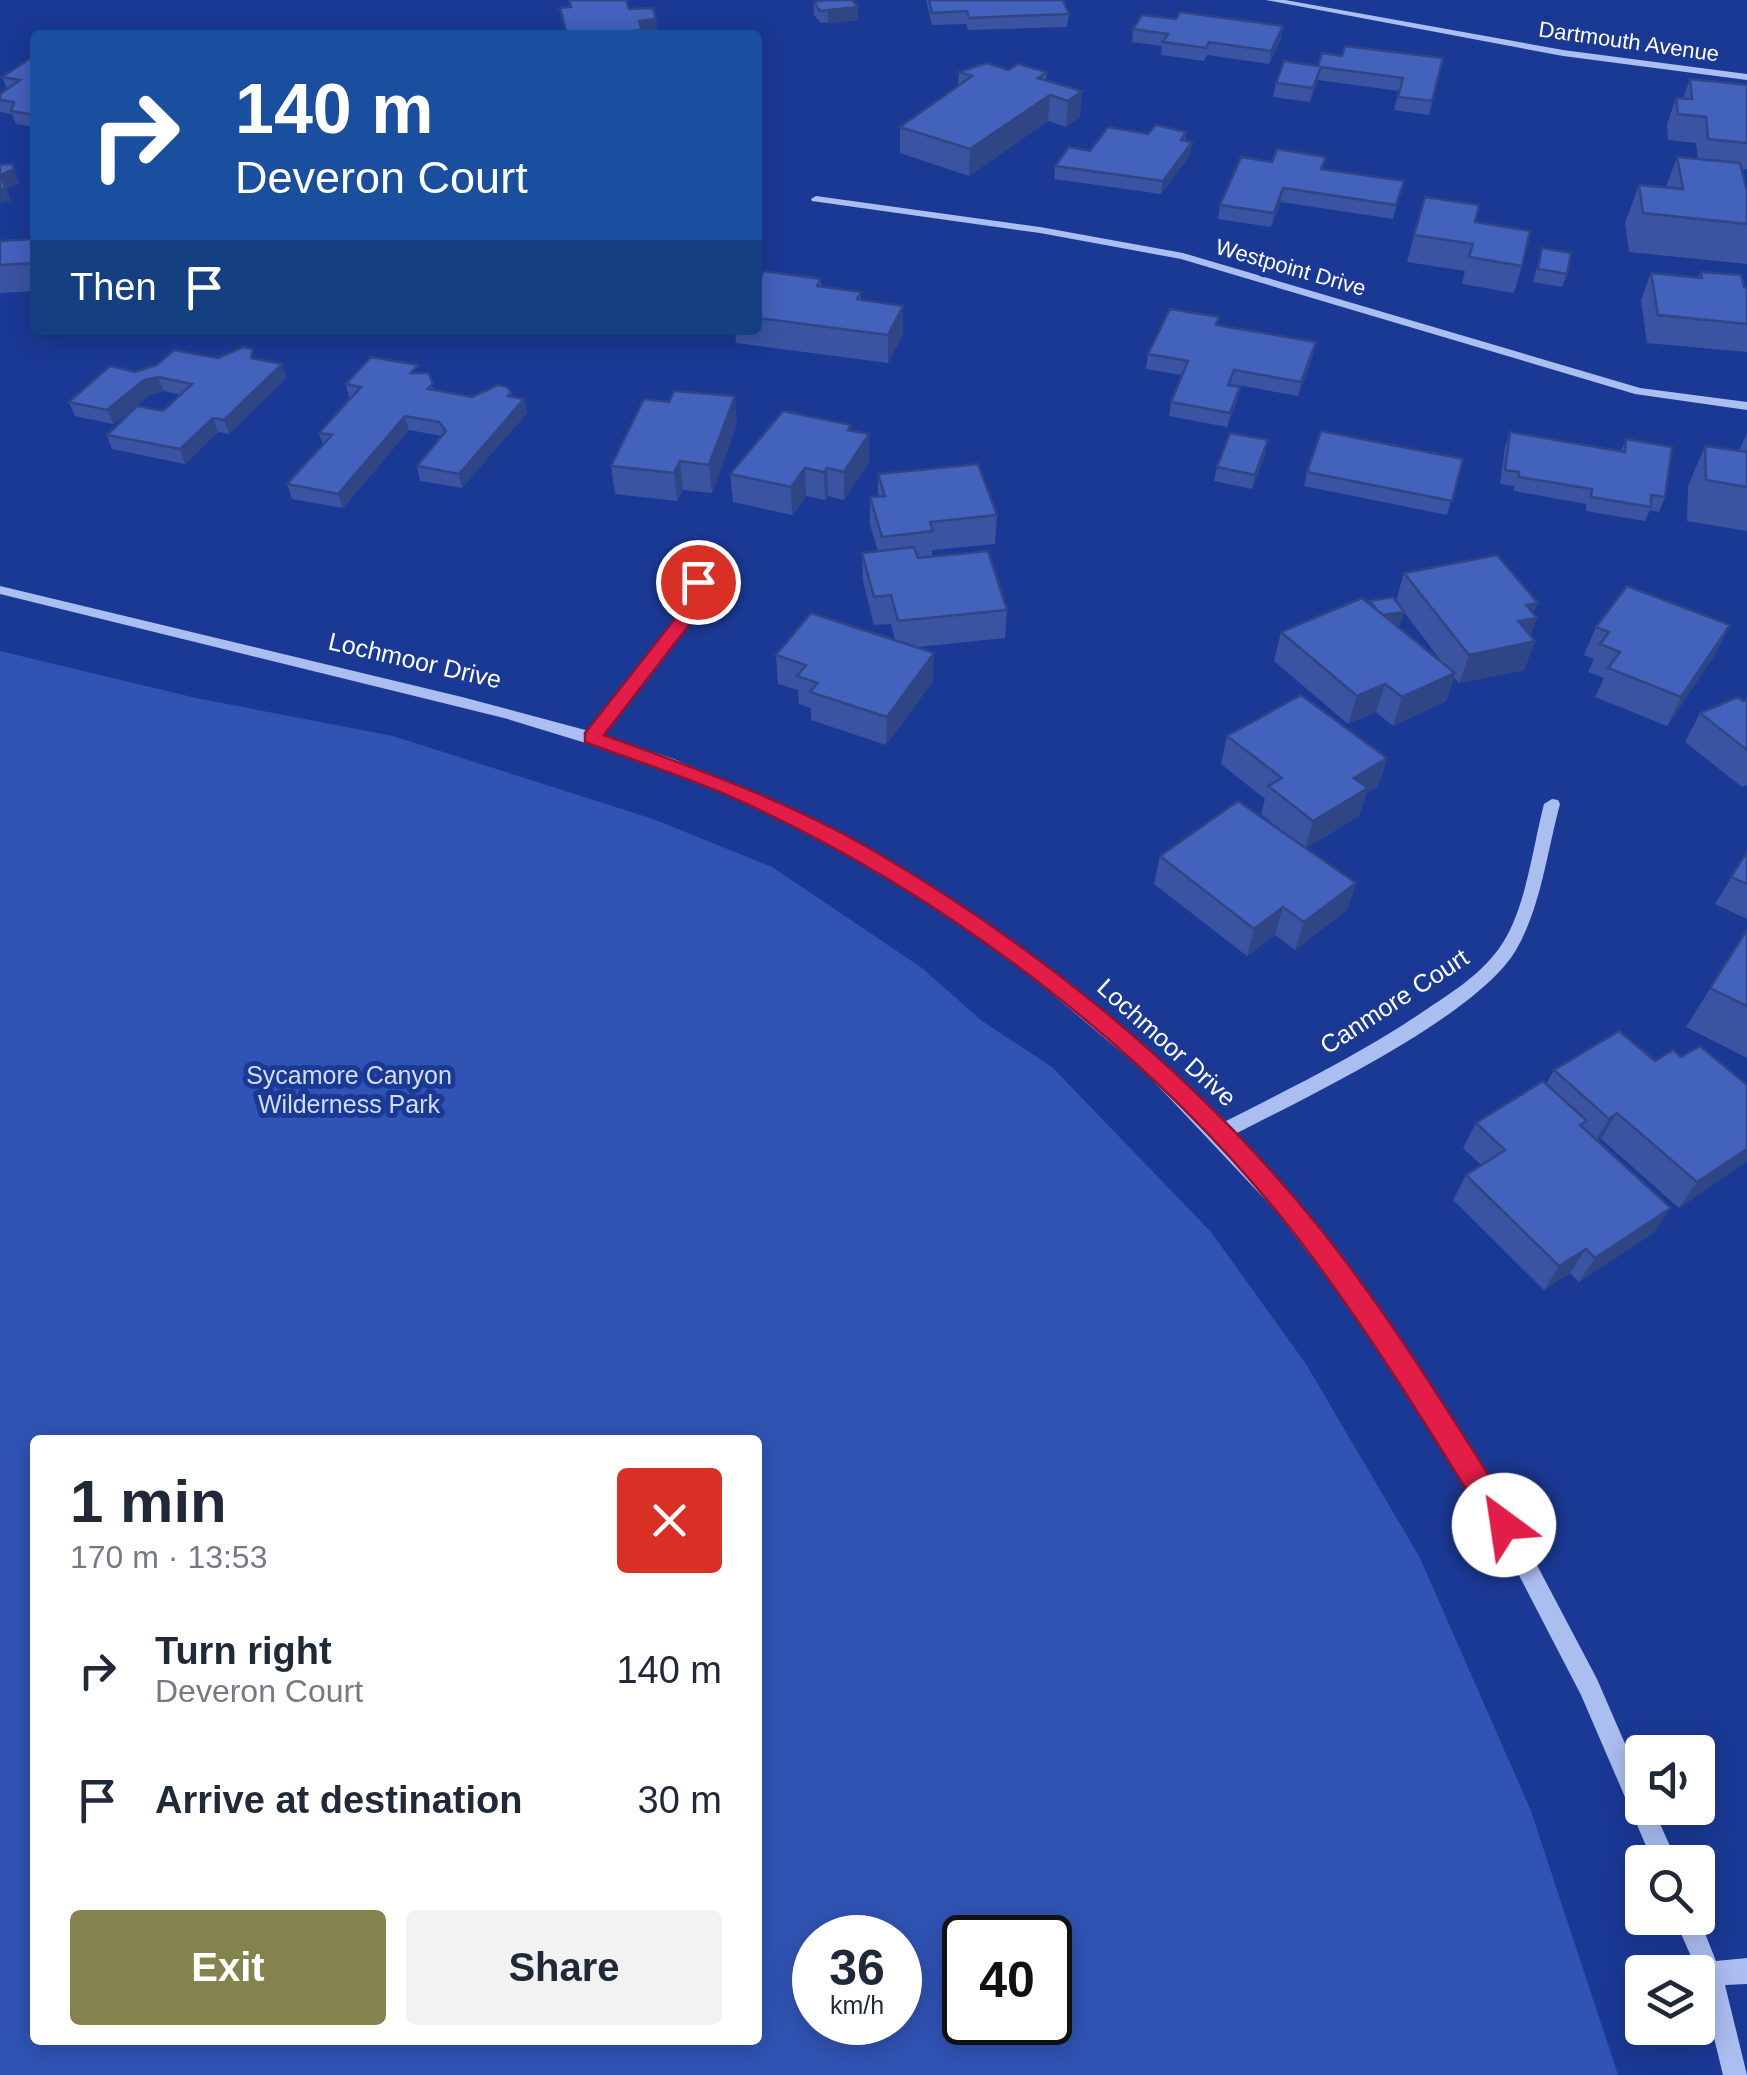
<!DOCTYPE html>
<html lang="en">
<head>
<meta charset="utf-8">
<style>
  :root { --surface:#fff; --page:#f2f2f3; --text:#1f2937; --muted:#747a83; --accent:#84834e }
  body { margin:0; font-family:Arial,sans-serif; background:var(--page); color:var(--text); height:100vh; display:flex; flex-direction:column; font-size:38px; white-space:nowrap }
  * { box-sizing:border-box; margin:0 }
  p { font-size:32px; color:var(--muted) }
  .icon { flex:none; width:55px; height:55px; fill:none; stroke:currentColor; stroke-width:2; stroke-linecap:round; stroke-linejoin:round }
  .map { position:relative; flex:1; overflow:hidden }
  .sheet { position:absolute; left:30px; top:1435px; width:732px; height:610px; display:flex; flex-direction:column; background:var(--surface); border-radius:10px; box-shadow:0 5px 25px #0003 }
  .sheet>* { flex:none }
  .banner { position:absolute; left:30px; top:30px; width:732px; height:305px; border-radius:10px; box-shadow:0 5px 25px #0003; background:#1a4fa0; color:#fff; overflow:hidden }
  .fabs { position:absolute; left:1625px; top:1735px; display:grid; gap:20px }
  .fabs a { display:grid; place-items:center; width:90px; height:90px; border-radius:10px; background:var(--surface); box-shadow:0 5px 25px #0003; font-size:50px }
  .speed { position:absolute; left:792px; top:1915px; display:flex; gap:20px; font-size:50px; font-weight:700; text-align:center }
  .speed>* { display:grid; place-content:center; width:130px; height:130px; border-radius:50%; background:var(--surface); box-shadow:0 5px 25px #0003; line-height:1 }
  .speed small { font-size:25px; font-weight:400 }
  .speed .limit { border:5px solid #111; border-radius:15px; background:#fff; color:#111 }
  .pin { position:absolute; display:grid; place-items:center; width:85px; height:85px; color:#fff; margin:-42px; border:5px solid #fff; border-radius:50%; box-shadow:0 2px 10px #0007 }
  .me { position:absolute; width:110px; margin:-55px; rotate:329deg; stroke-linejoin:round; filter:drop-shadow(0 0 8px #0008) }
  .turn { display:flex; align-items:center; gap:35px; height:210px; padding:0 40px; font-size:45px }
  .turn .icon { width:130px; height:130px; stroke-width:2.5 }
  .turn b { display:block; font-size:70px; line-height:85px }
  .then { display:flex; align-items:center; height:95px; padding:0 40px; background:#0003; gap:20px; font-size:38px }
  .round { display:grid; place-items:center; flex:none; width:105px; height:105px; border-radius:10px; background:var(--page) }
  .overview { display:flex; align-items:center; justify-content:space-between; height:170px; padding:0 40px }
  h1 { font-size:60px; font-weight:700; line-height:75px }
  .cta { display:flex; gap:20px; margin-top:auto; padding:20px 40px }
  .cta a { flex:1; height:115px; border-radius:10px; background:var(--accent); color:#fff; font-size:40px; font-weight:700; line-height:115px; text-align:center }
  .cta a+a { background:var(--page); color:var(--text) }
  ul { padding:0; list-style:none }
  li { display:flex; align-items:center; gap:30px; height:130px; padding:0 40px }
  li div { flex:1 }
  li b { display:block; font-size:38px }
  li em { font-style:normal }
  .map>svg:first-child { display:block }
  .green { fill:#3053b4; fill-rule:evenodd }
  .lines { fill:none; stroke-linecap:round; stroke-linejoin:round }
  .minor { fill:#abbef0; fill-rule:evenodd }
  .wall { fill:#3a54a2; fill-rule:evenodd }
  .shaded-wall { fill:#2f4584 }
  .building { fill:#4362bc; stroke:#2f4584; stroke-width:2.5 }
  .route { fill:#e11d48; stroke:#92132f; stroke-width:2.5 }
  .labels { text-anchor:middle; stroke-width:10; stroke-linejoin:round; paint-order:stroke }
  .far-street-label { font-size:22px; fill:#fff; stroke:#1a3995 }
  .street-label { font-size:25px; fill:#fff; stroke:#1a3995 }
  .park-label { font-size:25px; fill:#d2ddfb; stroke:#1a3995 }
</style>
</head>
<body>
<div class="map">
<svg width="1747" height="2075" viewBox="0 0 1747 2075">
  <rect width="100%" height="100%" fill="#1a3995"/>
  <path class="green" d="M0,651L196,698L393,736L653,819L772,867L922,968L982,1021L1052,1067L1211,1232L1306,1364L1420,1558L1531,1811L1618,2075H0ZM35,1440H758V2040H35ZM815,1938H900V2022H815ZM965,1938H1050V2022H965Z"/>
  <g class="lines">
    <g class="minor">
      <polygon points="1266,0 1285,0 1563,50 1747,74 1747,80 1563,56"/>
      <polygon points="816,196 1040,227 1183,253 1640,388 1747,402 1747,410 1635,394 1181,259 1040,233 812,201 811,199"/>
      <path d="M698,577L705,581L695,615L602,735L674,759L851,839L1012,941L1158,1062L1218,1125C1289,1089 1361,1054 1427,1009C1454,991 1484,972 1502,944C1526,908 1533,846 1544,804L1552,799L1558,800L1560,804C1547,852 1541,907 1516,950C1477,1017 1301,1100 1229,1137L1288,1199L1405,1349L1508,1510L1597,1679L1642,1783V1808H1653L1677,1862H1653L1581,1695L1493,1525L1391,1362L1275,1210L1145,1072L1000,950L840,847L664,767L504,718L0,594V586L462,697L589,731L683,611L691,581Z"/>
      <polygon points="1698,1916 1716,1961 1747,1958 1747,1984 1725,1985 1747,2075 1723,2075 1698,1972 1674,1918"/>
    </g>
  </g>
  <g class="wall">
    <polygon points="926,0 1063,0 1069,14 1067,27 968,30 966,24 932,25"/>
    <polygon points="814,2 858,20 821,23 814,15"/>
    <polygon points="1176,19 1283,26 1281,39 1269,64 1207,55 1204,61 1161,55 1162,46 1132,42 1133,29"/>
    <polygon points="35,56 35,127 16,124 12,114 0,112 0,94 7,89 2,77"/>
    <polygon points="1342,56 1443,58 1429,115 1394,110 1399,91 1318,80 1310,102 1273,97 1276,83"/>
    <polygon points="1008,70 1047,72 1046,80 1082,91 1080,117 1066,127 1048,121 969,176 900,153 900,127 958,85 959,72"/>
    <polygon points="1690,79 1747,85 1747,169 1742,170 1747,191 1747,264 1629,252 1625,223 1639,185 1666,187 1677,157 1698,159 1696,143 1668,140 1667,124 1676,98 1683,99"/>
    <polygon points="1186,132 1185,140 1192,142 1190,155 1161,194 1054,179 1055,166 1090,151 1148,134"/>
    <polygon points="1323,169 1404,181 1393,219 1281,202 1271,227 1218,219 1220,205"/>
    <polygon points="1475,222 1522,266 1514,293 1462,284 1465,271 1407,262 1414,235"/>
    <polygon points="35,239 35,291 0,293 0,241"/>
    <polygon points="1542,248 1567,274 1562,287 1533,282"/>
    <polygon points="1701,272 1747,288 1747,352 1647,343 1641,300 1651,273 1698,277"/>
    <polygon points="821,279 821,287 861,292 861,300 903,306 903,334 888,363 736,343 735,330 758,330 758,280"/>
    <polygon points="1218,325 1313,356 1298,396 1232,384 1240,387 1237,401 1227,427 1169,416 1171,402 1182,375 1146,369 1148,354"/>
    <polygon points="256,359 282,364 286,378 229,434 218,432 185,464 112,449 107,435 163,411 181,395 164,391 150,395 113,424 75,416 69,402 135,372"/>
    <polygon points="420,373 435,390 472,397 511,392 512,397 524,399 527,413 462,488 420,481 417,466 442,436 409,430 343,508 292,499 287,484 323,445 319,433 349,398 346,384"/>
    <polygon points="737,424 712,493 683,490 677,501 615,494 611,466"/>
    <polygon points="851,430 869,462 844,500 828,496 825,500 806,496 792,515 733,502 730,474"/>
    <polygon points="1510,432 1621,451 1626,439 1665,497 1659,512 1650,510 1645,521 1586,511 1586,504 1514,491 1514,486 1500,484 1505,447"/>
    <polygon points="1747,433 1747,531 1687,521 1688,486 1705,446 1739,451"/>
    <polygon points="1265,455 1252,489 1214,481 1217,467"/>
    <polygon points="1463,459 1447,515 1304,486 1307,472"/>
    <polygon points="878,474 997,515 995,544 932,550 932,556 1007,610 1005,638 918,647 933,681 886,745 811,720 811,708 799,704 798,690 778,684 776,655 895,640 891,624 874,625 863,581 862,553 878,551 870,525 870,497 878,496"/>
    <path d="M1404,573L1533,614L1537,618L1530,636L1535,641L1524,670L1459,683L1454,677L1446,701L1393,726L1376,712L1348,724L1274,661L1281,632L1369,604L1370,601H1396ZM1404,612L1442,662L1398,627H1399Z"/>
    <polygon points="1730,625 1716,653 1667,726 1595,697 1604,678 1588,672 1594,659 1584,655 1596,627"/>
    <polygon points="1747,699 1747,785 1742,787 1685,742 1700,713"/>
    <polygon points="1227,736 1387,758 1378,787 1366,793 1359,816 1306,848 1356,883 1347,910 1295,950 1275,935 1247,956 1154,884 1160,856 1285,833 1261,814 1265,799 1221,764"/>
    <polygon points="1747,852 1747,919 1715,904"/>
    <polygon points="1747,930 1747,1058 1686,1027"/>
    <polygon points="1554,1070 1747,1161 1679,1208 1601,1139 1598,1141 1671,1208 1653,1233 1579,1282 1570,1273 1544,1290 1453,1200 1466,1175 1481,1165 1463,1148 1476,1123 1546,1084"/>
  </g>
  <g class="shaded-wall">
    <polygon points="858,7 858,20 828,24 828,11"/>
    <polygon points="656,19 658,35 623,35 622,32 639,21"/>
    <polygon points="1283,26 1281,39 1269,64 1271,51"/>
    <polygon points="1321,67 1318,80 1310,102 1313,88"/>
    <polygon points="1082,91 1080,117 1066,127 1068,101"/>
    <polygon points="1050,95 1048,121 969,176 970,149"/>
    <polygon points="1192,142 1190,155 1161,194 1163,181"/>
    <polygon points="14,169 20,183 7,188 11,201 0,203 1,175"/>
    <polygon points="1283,188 1281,202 1271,227 1274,213"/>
    <polygon points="903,306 903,334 888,363 888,335"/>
    <polygon points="1316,342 1313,356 1298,396 1301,382"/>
    <polygon points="282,364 286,378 229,434 224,420"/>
    <polygon points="158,377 164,391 150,395 113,424 107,410 144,380"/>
    <polygon points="1240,387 1237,401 1227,427 1230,413"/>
    <polygon points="735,396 737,424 712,493 709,465"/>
    <polygon points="524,399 527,413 462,488 459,474"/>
    <polygon points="405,416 409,430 343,508 338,494"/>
    <polygon points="213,418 218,432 185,464 180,449"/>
    <polygon points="869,434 869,462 844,500 844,472"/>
    <polygon points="1268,440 1265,455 1252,489 1255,475"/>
    <polygon points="680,461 683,490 677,501 674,473"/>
    <polygon points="805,468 806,496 792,515 791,487"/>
    <polygon points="827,468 828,496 825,500 824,472"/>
    <polygon points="1538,603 1531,619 1537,618 1527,643 1535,641 1524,670 1459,683 1469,655 1526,605"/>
    <polygon points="1404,612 1399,627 1376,630 1381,616"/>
    <polygon points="1730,625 1716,653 1667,726 1681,697"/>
    <polygon points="934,653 933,681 886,745 887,717"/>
    <polygon points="1455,673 1446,701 1393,726 1402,697"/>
    <polygon points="1385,684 1376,712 1348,724 1357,696"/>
    <polygon points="1387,758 1378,787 1366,793 1359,816 1305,849 1313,821 1354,778"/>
    <polygon points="1356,883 1347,910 1295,950 1304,922"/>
    <polygon points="1283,907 1275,935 1247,956 1254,929"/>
    <polygon points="1617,1113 1601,1139 1593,1145 1609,1119"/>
    <polygon points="1747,1149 1747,1161 1679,1208 1697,1182"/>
    <polygon points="1671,1208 1653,1233 1579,1282 1595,1258"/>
    <polygon points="1586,1249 1570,1273 1544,1290 1559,1266"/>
  </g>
  <g class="building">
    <polygon points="569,0 626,0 629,9 653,8 656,19 639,21 642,30 622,32 624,35 567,35 560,8 571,7"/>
    <polygon points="825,0 852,0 858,7 820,11 814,2"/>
    <polygon points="929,0 1063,0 1069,14 969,18 967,11 932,13"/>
    <polygon points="1180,12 1283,26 1271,51 1209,42 1206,48 1163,42 1168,34 1133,29 1142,15 1176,19"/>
    <polygon points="667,31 668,35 626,35"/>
    <polygon points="1345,46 1443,58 1432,101 1398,97 1403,78 1321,67 1313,88 1276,83 1284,61 1318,66 1322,53 1342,56"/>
    <polygon points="34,56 35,115 11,111 14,102 0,100 0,94 20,80 2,77"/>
    <polygon points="987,63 1008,70 1018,64 1047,72 1038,78 1082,91 1068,101 1050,95 970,149 900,127 972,76 959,72"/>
    <polygon points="1690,79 1747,85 1747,143 1708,139 1706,117 1678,114 1676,98 1692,99"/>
    <polygon points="1156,125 1186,132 1181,140 1192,142 1163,181 1055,166 1069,147 1090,151 1108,127 1148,134"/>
    <polygon points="1277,149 1326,157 1321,169 1404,181 1396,205 1283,188 1274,213 1220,205 1241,157 1272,162"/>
    <polygon points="1677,157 1740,163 1747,191 1747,224 1643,213 1639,185 1683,189"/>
    <polygon points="12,164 14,169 1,175 5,188 0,189 0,165"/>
    <polygon points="1425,197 1479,205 1475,222 1530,231 1522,266 1469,257 1473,244 1414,235"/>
    <polygon points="35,239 35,263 0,265 0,241"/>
    <polygon points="1542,248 1571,253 1567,274 1538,269"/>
    <polygon points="764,271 821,279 817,286 861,292 857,299 903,306 888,335 758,318 758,280"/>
    <polygon points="1701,272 1741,275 1744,287 1747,288 1747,324 1658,315 1651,273 1702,278"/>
    <polygon points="1170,309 1219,317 1216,325 1316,342 1301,382 1234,370 1228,385 1240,387 1230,413 1171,402 1188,361 1148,354"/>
    <polygon points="243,347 253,349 251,358 282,364 224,420 213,418 180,449 107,435 137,406 163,411 192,384 158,377 144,380 107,410 69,402 110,366 135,372 157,365 174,350 218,358"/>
    <polygon points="371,357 418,365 411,373 428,373 433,383 428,389 472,397 498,385 507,387 511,392 508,396 524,399 459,474 417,466 446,431 439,422 405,416 338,494 287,484 332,435 319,433 361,387 346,384"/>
    <polygon points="674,391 735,396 709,465 680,461 674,473 611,466 644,399 669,402"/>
    <polygon points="783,411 851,425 848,430 869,434 844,472 827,468 824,472 805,468 791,487 730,474"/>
    <polygon points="1321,431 1463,459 1452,501 1307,472"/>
    <polygon points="1510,432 1625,452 1626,439 1672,447 1665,497 1651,495 1651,507 1591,497 1592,489 1519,477 1519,472 1505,470"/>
    <polygon points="1230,433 1268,440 1255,475 1217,467"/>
    <polygon points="1705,446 1747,452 1747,487 1706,480"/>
    <polygon points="978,464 997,515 930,522 933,531 882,537 870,497 885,496 878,474"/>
    <polygon points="914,547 918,558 988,551 1007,610 898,621 891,595 874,597 862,553"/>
    <polygon points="1497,555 1538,603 1526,605 1537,618 1518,621 1535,641 1469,655 1404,573"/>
    <polygon points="1627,586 1730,625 1681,697 1608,668 1620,652 1600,644 1609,632 1596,627"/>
    <polygon points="1393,597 1404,612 1383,615 1377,610 1370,601"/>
    <polygon points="1362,598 1455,673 1402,697 1385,684 1357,696 1281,632"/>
    <polygon points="811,613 934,653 887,717 810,692 818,683 797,676 806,665 776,655"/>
    <polygon points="1301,695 1387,758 1354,778 1368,788 1313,821 1268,786 1282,778 1227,736"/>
    <polygon points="1738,697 1743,701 1747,699 1747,750 1700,713"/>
    <polygon points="1238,801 1356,883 1304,922 1283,907 1254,929 1160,856"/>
    <polygon points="1747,852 1747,884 1731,877"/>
    <polygon points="1747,930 1747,1006 1710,988"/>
    <polygon points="1619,1031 1655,1061 1673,1050 1681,1057 1700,1046 1747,1085 1747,1149 1697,1182 1617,1113 1609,1119 1554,1070"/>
    <polygon points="1543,1081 1587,1121 1580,1125 1671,1208 1595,1258 1586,1249 1559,1266 1466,1175 1505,1150 1476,1123"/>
  </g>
  <path class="route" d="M691,578L706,582L696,616L604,735C694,768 786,800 869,848C1036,945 1192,1071 1314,1221C1389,1313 1450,1415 1514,1515L1518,1525L1514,1534L1504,1538L1494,1534C1431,1433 1370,1332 1297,1237C1154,1052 941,890 727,795C681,775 632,760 585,742V733L681,611Z"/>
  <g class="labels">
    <g class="far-street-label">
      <text transform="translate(1629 41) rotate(8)" y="8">Dartmouth Avenue</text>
      <text transform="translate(1291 267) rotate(16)" y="8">Westpoint Drive</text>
    </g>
    <g class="street-label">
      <text transform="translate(415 660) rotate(13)" y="9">Lochmoor Drive</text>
      <text transform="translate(1394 1001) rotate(-33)" y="9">Canmore Court</text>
      <text transform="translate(1167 1042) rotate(42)" y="9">Lochmoor Drive</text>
    </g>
    <g class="park-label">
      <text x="349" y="1084">Sycamore Canyon<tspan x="349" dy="29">Wilderness Park</tspan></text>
    </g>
  </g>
</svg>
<div class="fabs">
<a><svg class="icon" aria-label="sound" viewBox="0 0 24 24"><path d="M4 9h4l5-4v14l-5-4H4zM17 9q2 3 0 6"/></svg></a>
<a><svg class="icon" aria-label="search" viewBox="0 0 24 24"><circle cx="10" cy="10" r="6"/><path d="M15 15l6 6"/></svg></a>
<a><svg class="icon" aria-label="layers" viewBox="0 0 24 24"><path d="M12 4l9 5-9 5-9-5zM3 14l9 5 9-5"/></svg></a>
</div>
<div class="speed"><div>36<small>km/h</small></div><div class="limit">40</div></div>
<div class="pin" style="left:698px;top:582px;background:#d93025"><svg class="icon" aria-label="arrive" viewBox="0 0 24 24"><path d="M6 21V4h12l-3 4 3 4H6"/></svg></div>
<svg class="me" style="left:1504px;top:1525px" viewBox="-20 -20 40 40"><circle r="19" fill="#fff"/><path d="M0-13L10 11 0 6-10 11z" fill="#e11d48"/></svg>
<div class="banner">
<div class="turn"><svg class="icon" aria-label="right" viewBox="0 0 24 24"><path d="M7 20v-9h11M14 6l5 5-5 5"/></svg><div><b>140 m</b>Deveron Court</div></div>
<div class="then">Then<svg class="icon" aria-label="arrive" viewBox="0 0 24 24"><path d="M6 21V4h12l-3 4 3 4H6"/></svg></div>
</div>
<section class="sheet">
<div class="overview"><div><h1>1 min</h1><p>170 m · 13:53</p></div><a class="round" style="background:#d93025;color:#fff"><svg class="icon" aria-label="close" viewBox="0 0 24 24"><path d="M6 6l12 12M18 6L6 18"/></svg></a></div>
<ul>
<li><svg class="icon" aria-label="right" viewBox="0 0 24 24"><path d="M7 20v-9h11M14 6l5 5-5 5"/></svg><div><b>Turn right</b><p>Deveron Court</p></div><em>140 m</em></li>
<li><svg class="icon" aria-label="arrive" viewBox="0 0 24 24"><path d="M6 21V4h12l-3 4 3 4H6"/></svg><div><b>Arrive at destination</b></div><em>30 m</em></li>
</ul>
<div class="cta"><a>Exit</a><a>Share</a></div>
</section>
</div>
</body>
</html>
